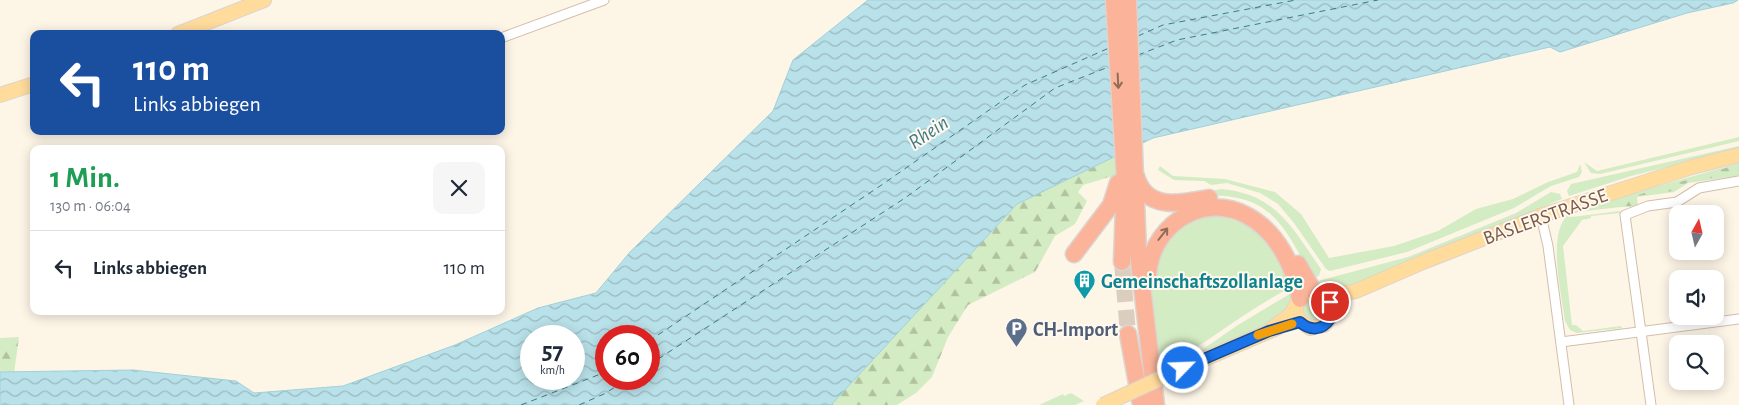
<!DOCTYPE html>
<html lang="de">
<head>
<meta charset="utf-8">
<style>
  :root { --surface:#fff; --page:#f6f6f7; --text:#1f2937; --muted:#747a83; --line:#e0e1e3 }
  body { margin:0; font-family:"Alegreya Sans",sans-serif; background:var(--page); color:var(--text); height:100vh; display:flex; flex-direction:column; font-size:19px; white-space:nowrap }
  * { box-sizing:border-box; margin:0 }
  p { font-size:16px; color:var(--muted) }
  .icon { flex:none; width:28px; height:28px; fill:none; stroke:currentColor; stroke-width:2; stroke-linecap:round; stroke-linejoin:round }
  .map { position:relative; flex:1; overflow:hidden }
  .details { position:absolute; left:30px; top:145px; width:475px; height:170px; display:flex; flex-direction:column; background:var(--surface); border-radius:10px; box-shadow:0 2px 12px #0003 }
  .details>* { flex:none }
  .top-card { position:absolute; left:30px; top:30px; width:475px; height:105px; border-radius:10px; box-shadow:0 2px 12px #0003; background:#1a4fa0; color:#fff; overflow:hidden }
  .needle { width:32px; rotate:8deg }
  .controls { position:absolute; left:1669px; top:205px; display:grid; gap:10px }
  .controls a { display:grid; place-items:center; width:55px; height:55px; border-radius:10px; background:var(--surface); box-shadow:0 2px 12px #0003; font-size:25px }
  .speed { position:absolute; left:520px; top:325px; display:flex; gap:10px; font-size:25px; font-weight:700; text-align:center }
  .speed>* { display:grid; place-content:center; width:65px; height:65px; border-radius:50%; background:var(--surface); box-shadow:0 2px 12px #0003; line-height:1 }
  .speed small { font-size:12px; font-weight:400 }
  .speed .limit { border:8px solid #d22; background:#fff; color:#111 }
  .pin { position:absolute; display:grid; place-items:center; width:42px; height:42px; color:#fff; margin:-21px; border:2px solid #fff; border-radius:50%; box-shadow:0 1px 5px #0007 }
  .me { position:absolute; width:55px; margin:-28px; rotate:66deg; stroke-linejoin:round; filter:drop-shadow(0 0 4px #0008) }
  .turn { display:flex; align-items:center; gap:18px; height:105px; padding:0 20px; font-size:22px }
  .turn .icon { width:65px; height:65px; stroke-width:2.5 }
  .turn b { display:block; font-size:35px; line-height:42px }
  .round { display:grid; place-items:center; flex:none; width:52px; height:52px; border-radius:10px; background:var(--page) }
  .summary { display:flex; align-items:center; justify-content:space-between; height:85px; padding:0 20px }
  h1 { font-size:30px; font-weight:600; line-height:38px; color:#1e9e55 }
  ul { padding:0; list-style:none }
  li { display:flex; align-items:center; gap:15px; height:75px; padding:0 20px; border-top:1px solid var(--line) }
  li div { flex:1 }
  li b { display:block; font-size:19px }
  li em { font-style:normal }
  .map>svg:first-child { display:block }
  .grass { fill:#d4ecc3 }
  .forest { fill:url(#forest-firs) }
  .water { fill:url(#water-waves); stroke:#9fd1db; fill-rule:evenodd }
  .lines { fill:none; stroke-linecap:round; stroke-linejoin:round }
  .ferry { stroke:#3e7a86; stroke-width:1; stroke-dasharray:6 5; stroke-linecap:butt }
  .motorway-tunnel { stroke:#dccebf; stroke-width:16; stroke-dasharray:16 8; stroke-linecap:butt }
  .minor-casing { stroke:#d3beae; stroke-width:11 }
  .primary-casing { stroke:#dcd4d0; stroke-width:16 }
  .motorway-casing { stroke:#dcd4d0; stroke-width:19 }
  .minor { stroke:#fff; stroke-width:9 }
  .primary { stroke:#ffdb9c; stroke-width:14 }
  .motorway { stroke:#fbb49a; stroke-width:16 }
  .primary-bridge-casing { stroke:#dcd4d0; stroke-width:16; stroke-linecap:butt }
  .primary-bridge { stroke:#ffdb9c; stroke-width:14 }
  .oneway { stroke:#936c59 }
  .route-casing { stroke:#114b97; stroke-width:12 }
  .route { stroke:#1a73e8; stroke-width:9 }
  .slow { stroke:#f59e0b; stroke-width:9 }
  .labels { text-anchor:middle; stroke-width:4; stroke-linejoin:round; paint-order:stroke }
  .street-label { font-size:20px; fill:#795a49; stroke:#fff8ee }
  .culture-label { font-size:20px; font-weight:bold; fill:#0d838f; stroke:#fff8ee; text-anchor:start }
  .service-label { font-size:20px; font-weight:bold; fill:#4e5e75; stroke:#fff8ee; text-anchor:start }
  .water-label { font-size:21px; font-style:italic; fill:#3e7a86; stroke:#fff8ee }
</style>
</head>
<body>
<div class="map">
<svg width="1739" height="405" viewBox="0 0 1739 405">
  <defs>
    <pattern id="forest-firs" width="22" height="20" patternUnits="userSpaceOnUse" patternTransform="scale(1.25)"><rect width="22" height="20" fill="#d4ecc3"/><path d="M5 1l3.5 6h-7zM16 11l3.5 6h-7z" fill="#b1c2a0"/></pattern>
    <pattern id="water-waves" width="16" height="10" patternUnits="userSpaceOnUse" patternTransform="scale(1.25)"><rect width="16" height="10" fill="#b9e1e9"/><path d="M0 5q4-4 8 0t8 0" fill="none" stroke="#9bb9bf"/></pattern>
  </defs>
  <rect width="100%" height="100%" fill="#fdf5e6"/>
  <g class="grass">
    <polygon points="1739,137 1739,141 1600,174 1591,173 1584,162 1597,171"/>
    <polygon points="1739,146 1739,149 1631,176 1569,196 1567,191 1571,184"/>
    <polygon points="1739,163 1739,175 1737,176 1688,183 1674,192 1637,197 1638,207 1621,207 1577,212 1627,195"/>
    <polygon points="1580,164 1582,172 1579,177 1551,186 1514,208 1407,252 1330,271 1326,269 1294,223 1278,204 1260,193 1227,183 1211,185 1204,181 1174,180 1158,170 1160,166 1173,176 1225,179 1275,192 1301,214 1329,258 1394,246 1438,231 1476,209 1513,199 1548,182 1577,172"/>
    <path d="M1221,189C1277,194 1292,228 1321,269L1319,276L1312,278C1275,205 1261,190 1176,197Z"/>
    <polygon points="1551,192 1560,194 1562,199 1350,288 1329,293 1314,282 1408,257 1516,213"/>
    <path d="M1620,211V213L1591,216V218L1582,220L1563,246L1572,325H1576L1583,331L1621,326L1622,328L1577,333L1570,330L1565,321C1562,295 1546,232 1569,214L1572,217Z"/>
    <path d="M1208,215C1256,218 1277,244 1292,287C1245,310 1206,346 1159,368C1153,306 1132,238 1208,215Z"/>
    <polygon points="1293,292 1288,308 1272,323 1186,361 1238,325"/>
    <circle cx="1313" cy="310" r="10"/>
    <polygon points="1071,393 1084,401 1075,405 1039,405 1063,394 1064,396"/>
  </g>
  <g class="forest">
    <polygon points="1117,155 1116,175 1083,185 1078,192 1087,201 1075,224 1055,236 1035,272 968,305 948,337 932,377 916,393 897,405 831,405 1017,204"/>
    <polygon points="1739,164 1739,172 1736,174 1688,182 1673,191 1636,196 1633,206 1602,206"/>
    <polygon points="19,337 14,373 0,372 0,338"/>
  </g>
  <path class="water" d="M868,0H1738L1733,3L1687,13L1560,52L1550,47L1153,138L1017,204L831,405H0V372L133,370L236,381L254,393L343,386L455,345L538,308L596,293L630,252L773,111L793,60ZM531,336H574V379H531ZM606,336H649V379H606Z"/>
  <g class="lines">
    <g class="ferry">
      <polyline points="1138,36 1163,25 1296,0"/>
      <polyline points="1138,55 1177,40 1378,0"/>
      <polyline points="649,341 883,184 1025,85 1109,48"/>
      <polyline points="649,365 905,198 1055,88 1111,66"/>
      <polyline points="521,405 598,375 606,369"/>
      <polyline points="579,405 604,394 628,379"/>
    </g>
    <polyline class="motorway-tunnel" points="1122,262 1128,334"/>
    <defs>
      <g id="minor">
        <polyline points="501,38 604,0"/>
        <polyline points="1541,216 1548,246 1569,405"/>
        <polyline points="1561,342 1739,319"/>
        <polyline points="1651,405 1625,215 1648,206 1677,202 1699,188 1739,181"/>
      </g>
      <g id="primary">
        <polyline points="178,34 264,0"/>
        <polyline points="0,95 34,84"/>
        <polyline points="1326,297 1356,291 1423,262 1543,215 1692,167 1739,155"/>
        <path d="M1269,331C1276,325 1284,320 1291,314C1296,308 1297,299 1304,295C1324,283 1340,311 1324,325L1310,328L1297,318L1296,308"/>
        <polyline points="1170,374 1277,328"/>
      </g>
      <g id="motorway">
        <polyline points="1114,0 1125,179 1122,262"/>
        <polyline points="1128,0 1138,253 1156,405"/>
        <path d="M1136,176C1146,212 1182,203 1209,198"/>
        <polyline points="1074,254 1111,205 1118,183"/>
        <polyline points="1298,264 1314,292"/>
        <path d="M1148,279C1148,229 1199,191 1246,215C1277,231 1294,266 1300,299"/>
        <polyline points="1128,334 1141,405"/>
      </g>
    </defs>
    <use href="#minor" class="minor-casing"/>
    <use href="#primary" class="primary-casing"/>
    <use href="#motorway" class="motorway-casing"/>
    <use href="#minor" class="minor"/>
    <use href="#primary" class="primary"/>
    <use href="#motorway" class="motorway"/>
    <defs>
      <polyline id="primary-bridge" points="1103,405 1170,374"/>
    </defs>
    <use href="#primary-bridge" class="primary-bridge-casing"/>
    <use href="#primary-bridge" class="primary-bridge"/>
  </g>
  <defs><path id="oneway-shaft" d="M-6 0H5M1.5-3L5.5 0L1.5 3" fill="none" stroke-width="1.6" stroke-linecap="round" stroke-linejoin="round" transform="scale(1.25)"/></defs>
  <g class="oneway">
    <use href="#oneway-shaft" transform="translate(1118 81) rotate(87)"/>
    <use href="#oneway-shaft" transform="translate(1163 234) rotate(-52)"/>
  </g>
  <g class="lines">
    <defs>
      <path id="route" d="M1183,368L1269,331L1300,322C1310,331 1322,331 1330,319V302"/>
    </defs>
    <use href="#route" class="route-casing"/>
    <use href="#route" class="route"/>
    <polyline class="slow" points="1258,335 1292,324"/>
  </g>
  <defs>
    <symbol id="building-pin" viewBox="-11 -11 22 30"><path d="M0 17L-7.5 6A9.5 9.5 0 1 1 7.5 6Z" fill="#0f9aa8" stroke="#fff8ee"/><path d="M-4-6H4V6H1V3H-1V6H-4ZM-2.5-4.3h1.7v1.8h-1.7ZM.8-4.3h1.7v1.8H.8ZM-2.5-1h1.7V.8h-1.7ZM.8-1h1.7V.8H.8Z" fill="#fff"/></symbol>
    <symbol id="parking-pin" viewBox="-11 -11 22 30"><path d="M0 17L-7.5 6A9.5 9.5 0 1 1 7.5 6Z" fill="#5c6f8a" stroke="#fff8ee"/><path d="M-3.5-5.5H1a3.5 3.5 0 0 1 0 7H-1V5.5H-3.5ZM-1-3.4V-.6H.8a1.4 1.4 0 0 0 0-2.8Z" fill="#fff"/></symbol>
  </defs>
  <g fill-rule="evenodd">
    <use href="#building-pin" x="1072" y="268" width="25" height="34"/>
    <use href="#parking-pin" x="1004" y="316" width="25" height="34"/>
  </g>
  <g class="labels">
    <g class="street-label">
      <text transform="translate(1545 216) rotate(-20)" y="7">BASLERSTRASSE</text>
    </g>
    <g class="culture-label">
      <text x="1101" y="288">Gemeinschaftszollanlage</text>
    </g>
    <g class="service-label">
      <text x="1033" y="336">CH-Import</text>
    </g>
    <g class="water-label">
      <text transform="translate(928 132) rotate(-34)" y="7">Rhein</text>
    </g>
  </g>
</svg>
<div class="controls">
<a><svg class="needle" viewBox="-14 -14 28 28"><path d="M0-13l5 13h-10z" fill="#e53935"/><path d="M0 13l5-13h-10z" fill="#747a83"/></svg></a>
<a><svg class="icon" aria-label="sound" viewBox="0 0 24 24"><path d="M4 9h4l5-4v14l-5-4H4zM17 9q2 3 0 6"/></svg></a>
<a><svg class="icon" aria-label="search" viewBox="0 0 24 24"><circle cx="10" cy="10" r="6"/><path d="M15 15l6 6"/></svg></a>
</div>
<div class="speed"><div>57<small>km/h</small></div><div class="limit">60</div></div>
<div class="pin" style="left:1330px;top:302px;background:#d93025"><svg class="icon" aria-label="arrive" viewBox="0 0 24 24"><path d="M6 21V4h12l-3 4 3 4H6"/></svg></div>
<svg class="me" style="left:1183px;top:368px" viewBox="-20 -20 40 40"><circle r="17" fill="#1a73e8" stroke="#fff" stroke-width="3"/><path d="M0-11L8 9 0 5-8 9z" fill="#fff"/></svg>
<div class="top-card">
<div class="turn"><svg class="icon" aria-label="left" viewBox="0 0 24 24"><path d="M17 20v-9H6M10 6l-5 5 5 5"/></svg><div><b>110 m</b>Links abbiegen</div></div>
</div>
<section class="details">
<div class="summary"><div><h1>1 Min.</h1><p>130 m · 06:04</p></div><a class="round"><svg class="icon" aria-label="close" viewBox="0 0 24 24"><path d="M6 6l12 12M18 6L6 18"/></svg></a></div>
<ul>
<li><svg class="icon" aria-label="left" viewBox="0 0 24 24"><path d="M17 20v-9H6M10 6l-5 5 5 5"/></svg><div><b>Links abbiegen</b></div><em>110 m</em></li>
</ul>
</section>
</div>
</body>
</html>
